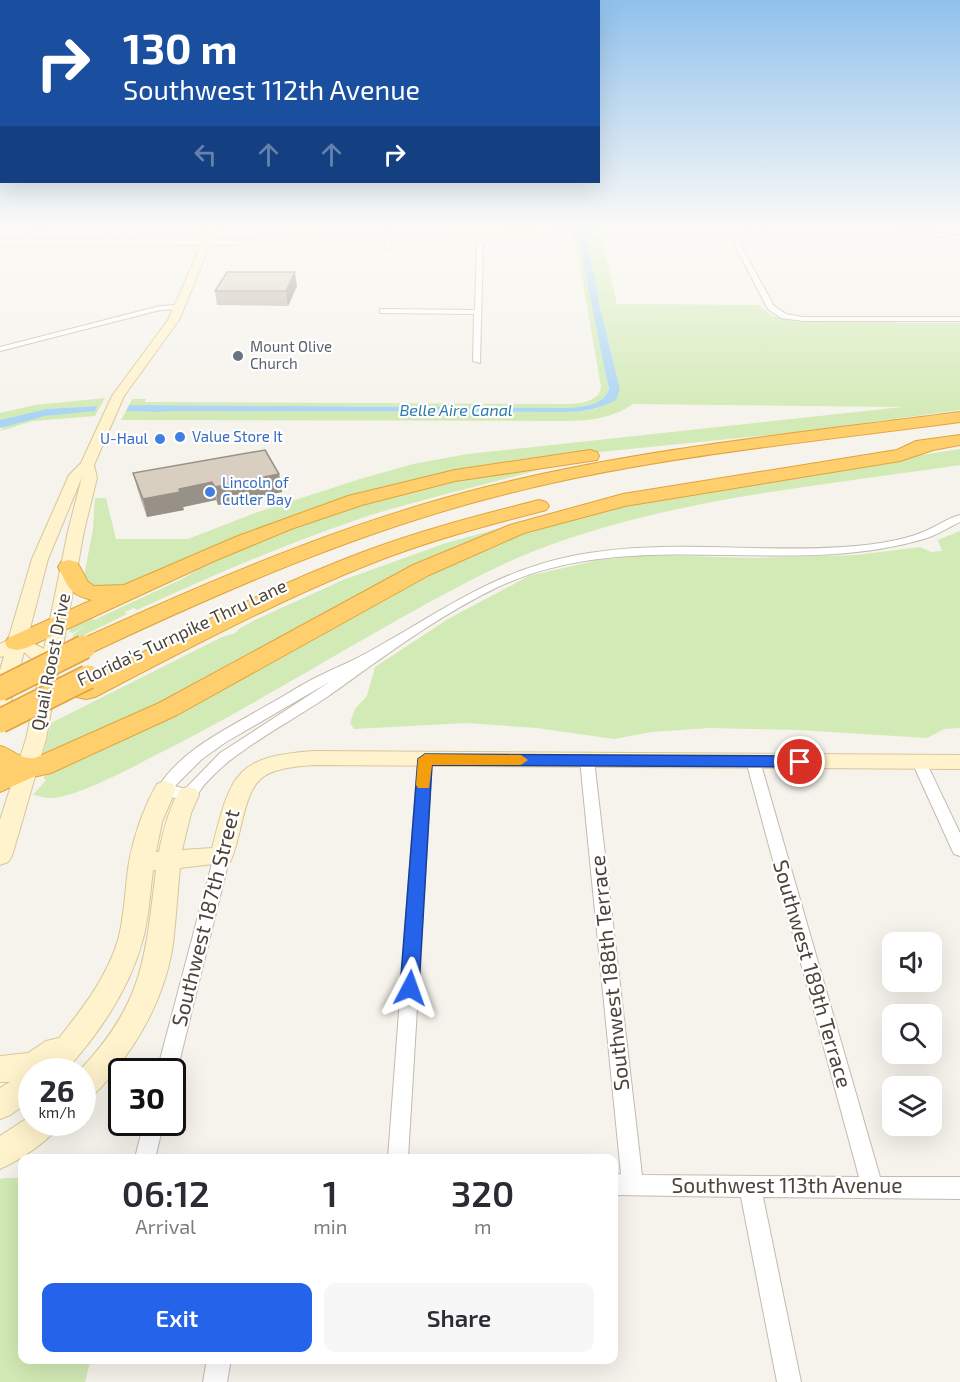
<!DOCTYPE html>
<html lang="en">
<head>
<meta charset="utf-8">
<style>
  :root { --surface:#fff; --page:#f7f7f7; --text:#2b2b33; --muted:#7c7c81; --accent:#2563eb }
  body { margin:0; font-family:"Exo 2",sans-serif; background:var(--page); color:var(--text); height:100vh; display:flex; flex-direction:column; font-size:22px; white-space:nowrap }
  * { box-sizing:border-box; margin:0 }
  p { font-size:20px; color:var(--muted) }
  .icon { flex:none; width:33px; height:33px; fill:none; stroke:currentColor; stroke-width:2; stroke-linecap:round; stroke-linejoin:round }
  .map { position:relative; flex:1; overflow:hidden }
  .panel { position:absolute; left:18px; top:1154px; width:600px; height:210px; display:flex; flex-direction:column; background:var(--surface); border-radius:12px; box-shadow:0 6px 24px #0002 }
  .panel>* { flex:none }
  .top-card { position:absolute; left:0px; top:0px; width:600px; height:183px; box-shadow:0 6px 24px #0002; background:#1a4fa0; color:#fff; overflow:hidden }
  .tools { position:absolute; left:882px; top:932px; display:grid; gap:12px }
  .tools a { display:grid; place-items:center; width:60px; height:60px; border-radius:12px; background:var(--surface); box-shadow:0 6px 24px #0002; font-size:30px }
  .speed { position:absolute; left:18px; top:1058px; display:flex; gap:12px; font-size:30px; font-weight:700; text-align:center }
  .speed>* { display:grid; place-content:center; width:78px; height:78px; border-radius:50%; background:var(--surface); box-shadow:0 6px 24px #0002; line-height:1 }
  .speed small { font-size:15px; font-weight:400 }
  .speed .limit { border:3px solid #111; border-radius:9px; background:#fff; color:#111 }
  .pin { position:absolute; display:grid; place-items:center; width:51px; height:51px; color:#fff; margin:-26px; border:3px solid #fff; border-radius:50%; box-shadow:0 2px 6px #0007 }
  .me { position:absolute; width:66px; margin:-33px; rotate:4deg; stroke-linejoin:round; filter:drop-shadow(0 0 4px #0008) }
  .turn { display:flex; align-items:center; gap:21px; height:126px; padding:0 24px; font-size:27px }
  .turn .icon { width:78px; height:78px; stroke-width:2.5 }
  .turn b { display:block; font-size:42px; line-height:51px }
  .lanes { display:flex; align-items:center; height:57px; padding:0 24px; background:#0003; justify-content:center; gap:30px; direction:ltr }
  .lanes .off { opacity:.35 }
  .eta { display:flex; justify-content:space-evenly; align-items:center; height:102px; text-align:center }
  .eta b { font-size:36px; font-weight:600; line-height:42px }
  .primary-button { display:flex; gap:12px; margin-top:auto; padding:12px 24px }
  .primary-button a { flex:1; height:69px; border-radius:12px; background:var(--accent); color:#fff; font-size:24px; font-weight:600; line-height:69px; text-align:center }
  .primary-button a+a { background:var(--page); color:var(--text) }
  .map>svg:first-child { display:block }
  .green { fill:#d2eab5 }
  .water { fill:#a9d4f2 }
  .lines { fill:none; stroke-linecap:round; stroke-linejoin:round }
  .street-casing { stroke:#c2bbae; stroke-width:2 }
  .secondary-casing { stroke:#d6c79b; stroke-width:2 }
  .highway-casing { stroke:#e0a43c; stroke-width:2 }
  .street { fill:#fff; fill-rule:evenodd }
  .secondary { fill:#fff3cd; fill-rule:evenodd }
  .highway { fill:#ffcf6e; fill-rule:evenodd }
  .highway-bridge-casing { stroke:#e0a43c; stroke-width:26; stroke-linecap:butt }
  .highway-bridge { stroke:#ffcf6e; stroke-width:23 }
  .wall { fill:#bab2a6 }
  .shaded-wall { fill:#979187 }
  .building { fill:#d8cfc1; stroke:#979187; stroke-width:1.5 }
  .route { fill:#2563eb; stroke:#184099; stroke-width:1.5 }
  .slow { fill:#f59e0b }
  .worship-dot { fill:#6b7280; stroke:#fff; stroke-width:2 }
  .shop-dot { fill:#3f7fe0; stroke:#fff; stroke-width:2 }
  .labels { text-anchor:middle; stroke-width:4.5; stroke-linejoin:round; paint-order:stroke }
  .far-worship-label { font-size:15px; fill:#5b616d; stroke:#fff; text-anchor:start }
  .far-shop-label { font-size:15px; fill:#366cbe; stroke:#fff; text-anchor:start }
  .far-water-label { font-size:16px; font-style:italic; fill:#2e7ab2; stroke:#fff }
  .street-label { font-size:18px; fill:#4b4439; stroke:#fff }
  .near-street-label { font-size:21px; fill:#4b4439; stroke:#fff }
</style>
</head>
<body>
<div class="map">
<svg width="960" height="1382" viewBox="0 0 960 1382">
  <rect width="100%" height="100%" fill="#f6f3ec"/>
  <g class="green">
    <path d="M594,227L595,235H601L617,304L759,305L772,316L797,322L960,323V410L799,432L540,458L430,478L120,587L105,590L88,585L84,576L93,529L95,498H106L116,539H188L255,513L360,479L413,464L468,454L902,407L633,404C613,418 590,421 566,421L121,420L126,411C142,411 157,413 173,411L564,412C584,412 612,410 620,389L600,307L586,232L581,230L578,232L609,389C603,406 582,407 566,408L129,405L132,399H146L145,402L557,404C572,404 588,405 599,394L601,387L579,260L572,231Z"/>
    <path d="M105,398L95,416L33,421L0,431C7,419 79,412 97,406L46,409L0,420V413L35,405Z"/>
    <path d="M960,449V465C801,489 623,502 479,576C367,633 263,702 150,758C127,770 78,796 53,798C47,799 39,796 33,795L46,780L43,778L51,771L494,541L596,510L758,480Z"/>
    <path d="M583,461L550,468L548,467C486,485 423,498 362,518C285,544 211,576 137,610L134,608L125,612L127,614L72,641L73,635L85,626L73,633L69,632L70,629L92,618L94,620L182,579L234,548L416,486Z"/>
    <polygon points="571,509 522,525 195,689 43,755 51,723 222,637 233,634 238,631 237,630 255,620 343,580 446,543"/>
    <polygon points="960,531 960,728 944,729 927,738 799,730 709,728 652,732 614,739 537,728 466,723 354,729 350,723 355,709 367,696 375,667 448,619 529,576 598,560 650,555 756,558 856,555 920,547 931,552 942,551 938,540"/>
    <polygon points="4,1178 22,1178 22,1359 91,1359 85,1382 0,1382 0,1179"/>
  </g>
  <g class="water">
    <path d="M581,230L586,232L600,307L620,389L616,400C599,409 584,412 564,412L173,411C157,413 143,411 126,411L129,405L566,408C582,407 603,406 609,389C598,338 587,281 578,232Z"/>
    <polygon points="97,406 95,411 45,416 0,428 0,420 46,409"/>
  </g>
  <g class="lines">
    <defs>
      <g id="street">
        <polygon points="38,227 44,227 26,244 22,244 22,242"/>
        <polygon points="115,227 121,227 107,244 103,244"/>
        <polygon points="390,227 396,227 390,247 387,249 384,247"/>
        <polygon points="760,227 767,227 744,239 740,244 774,306 786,314 803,317 960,317 960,321 803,321 781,318 768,309 734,244 740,237"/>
        <polygon points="888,227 901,227 960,236 960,240"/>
        <polygon points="480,242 483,244 480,363 473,361 474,314 380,313 380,309 383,309 475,310 477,244"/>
        <polygon points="179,305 183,307 182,309 160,310 0,351 0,347 160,306"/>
        <path d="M960,515V522C949,527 939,534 927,538C787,581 635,523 498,587C437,616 382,658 327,697C299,716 270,731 243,751C229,760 217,771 205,784C201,788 197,798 190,800C182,802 168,795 160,793L157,789C180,750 227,729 264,707C283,697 300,685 319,676C337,667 355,660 372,650C442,611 491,573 572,556C662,538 753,553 843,547C869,545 899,542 923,532C936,527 947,518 960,515ZM331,681L220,753L185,789L175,786L202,759L226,742Z"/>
        <polygon points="425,754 430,755 432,759 408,1158 388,1158 418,759 420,755"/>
        <polygon points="587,755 592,756 594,760 642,1175 859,1177 746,761 748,757 758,757 760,761 880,1177 960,1177 960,1199 763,1197 801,1382 777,1382 741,1197 614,1195 614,1175 621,1174 580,760 582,756"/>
        <polygon points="919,757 924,758 926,762 960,833 960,856 954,854 952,850 912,762 914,758"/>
        <polygon points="222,850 228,852 230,856 177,1071 172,1078 172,1071 157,1071 214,856 216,852"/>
        <polygon points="144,1122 164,1122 155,1158 135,1158"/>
        <polygon points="207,1359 231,1359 227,1382 203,1382"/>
      </g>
      <g id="secondary">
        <path d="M209,227H218L212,239L436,238L513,232L550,227H571L566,230C448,248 329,244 210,245L179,320L124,396L94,465L97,478L84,531L46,739L12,856L8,862L0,865V820L26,739L40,671L34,661L24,652L10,704L7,709L0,710V670L4,656L0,657V644L8,640L32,559L69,475L81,463L112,396L168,320L201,245L0,246V240L203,239ZM82,477L68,531L44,649L27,640L48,559Z"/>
        <path d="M315,751L960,755V769L315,765C259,769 252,776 240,830C237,841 235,853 230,862L180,868C177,896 176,923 172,951C164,994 143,1036 115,1070C106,1082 97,1095 82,1101V1071H79C144,1003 145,958 156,870H153C150,893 149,917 143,939C130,988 99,1034 65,1071H32V1100L10,1115L0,1119V1088L10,1082H0V1056L28,1053L46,1041L59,1038C83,1008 107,977 118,940C125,914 125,887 129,862C134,835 144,807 157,784L165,781L173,784L176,789L162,822L156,852H159C163,830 169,809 180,789L188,787L196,789L199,795L191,813L182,850L212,848C231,775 234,756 315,751Z"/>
        <path d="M32,1115V1122H61C53,1139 18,1161 0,1169V1136Z"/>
      </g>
      <g id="highway">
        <path d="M960,412V422C805,443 646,457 494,497C355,533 223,591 93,652L84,654L75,652L72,647L75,642C209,581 343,523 486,487C641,448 801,433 960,412Z"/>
        <path d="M960,435V445L933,450L900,461L625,506L524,533L429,575L177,715L51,773L33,777L0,792V746C13,749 20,760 35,758L159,703L413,565L510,525L623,494L897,450L916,441Z"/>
        <path d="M590,450L597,452L599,456L597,460L455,481L362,505L291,529L214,561L26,648L17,650L8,648L5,643L8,638L92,600C68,594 69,587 58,567L61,562L69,560L77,562L88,582L94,586L124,585L238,536L348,496L455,470Z"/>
        <path d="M539,500L546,502L549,506L546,510C489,525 431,540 375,562C279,600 187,649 95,697L86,699L77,697L73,691L77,685C171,638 265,589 363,552C421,530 480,515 539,500Z"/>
      </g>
    </defs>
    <use href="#street" class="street-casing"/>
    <use href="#secondary" class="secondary-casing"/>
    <use href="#highway" class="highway-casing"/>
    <use href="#street" class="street"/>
    <use href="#secondary" class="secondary"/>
    <use href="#highway" class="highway"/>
    <defs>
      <g id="highway-bridge">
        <polyline points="0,689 84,647"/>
        <polyline points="0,721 88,677"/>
      </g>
    </defs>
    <use href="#highway-bridge" class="highway-bridge-casing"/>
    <use href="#highway-bridge" class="highway-bridge"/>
  </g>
  <g class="wall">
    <polygon points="297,286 288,306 217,305 215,291"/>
    <polygon points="133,473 279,474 282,492 218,505 216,500 183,507 184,510 147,517 138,491"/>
  </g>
  <g class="shaded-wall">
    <polygon points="295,272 297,286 288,306 286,291"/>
    <polygon points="279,474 282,492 218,505 215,487"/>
    <polygon points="212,482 216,500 183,507 184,510 147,517 143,499 179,489"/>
  </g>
  <g class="building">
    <polygon points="227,272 295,272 286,291 215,291"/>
    <polygon points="265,450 279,474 215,487 212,482 179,489 180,492 143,499 133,473"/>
  </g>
  <linearGradient id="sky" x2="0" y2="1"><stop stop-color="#8fc1ec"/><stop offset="0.54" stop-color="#fbfaf6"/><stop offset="1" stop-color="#fbfaf6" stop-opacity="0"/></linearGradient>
  <rect width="960" height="420" fill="url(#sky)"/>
  <polygon class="route" points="425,754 800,756 808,762 800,767 432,765 419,988 416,994 410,996 403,994 400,988 418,759"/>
  <polygon class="slow" points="425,754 521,755 528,760 521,765 432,765 429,788 418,788 416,785 418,759"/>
  <circle class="worship-dot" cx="238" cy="356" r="6"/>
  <g class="shop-dot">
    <circle cx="180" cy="437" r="6"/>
    <circle cx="160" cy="439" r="6"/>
    <circle cx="210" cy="492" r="6"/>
  </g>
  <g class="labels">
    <g class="far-worship-label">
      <text x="250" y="352">Mount Olive<tspan x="250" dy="17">Church</tspan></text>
    </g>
    <g class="far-shop-label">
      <text x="192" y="442">Value Store It</text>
      <text x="148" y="444" text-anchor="end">U-Haul</text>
      <text x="222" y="488">Lincoln of<tspan x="222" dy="17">Cutler Bay</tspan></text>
    </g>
    <g class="far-water-label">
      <text x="456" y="416">Belle Aire Canal</text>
    </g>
    <g class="street-label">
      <text transform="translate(182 633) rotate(-25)" y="6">Florida's Turnpike Thru Lane</text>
      <text transform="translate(51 662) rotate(-79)" y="6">Quail Roost Drive</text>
    </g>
    <g class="near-street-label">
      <text transform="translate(206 918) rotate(-76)" y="7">Southwest 187th Street</text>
      <text transform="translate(610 973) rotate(-96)" y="7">Southwest 188th Terrace</text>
      <text transform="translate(812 974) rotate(74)" y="7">Southwest 189th Terrace</text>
      <text x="787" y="1193">Southwest 113th Avenue</text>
    </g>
  </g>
</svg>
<div class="tools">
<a><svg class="icon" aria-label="sound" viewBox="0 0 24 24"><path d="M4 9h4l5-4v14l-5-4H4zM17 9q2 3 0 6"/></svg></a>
<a><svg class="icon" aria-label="search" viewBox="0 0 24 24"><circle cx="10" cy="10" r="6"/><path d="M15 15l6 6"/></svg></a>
<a><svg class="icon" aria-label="layers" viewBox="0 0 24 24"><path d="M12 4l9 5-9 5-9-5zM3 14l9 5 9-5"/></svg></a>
</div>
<div class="speed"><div>26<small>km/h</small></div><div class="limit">30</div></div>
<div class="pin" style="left:800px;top:762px;background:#d93025"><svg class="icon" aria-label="arrive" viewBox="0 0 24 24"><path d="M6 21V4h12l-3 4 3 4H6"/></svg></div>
<svg class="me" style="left:410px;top:988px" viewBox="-20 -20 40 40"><path d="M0-17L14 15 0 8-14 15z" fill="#2563eb" stroke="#fff" stroke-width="4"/></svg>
<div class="top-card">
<div class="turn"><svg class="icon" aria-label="right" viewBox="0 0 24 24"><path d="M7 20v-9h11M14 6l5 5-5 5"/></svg><div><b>130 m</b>Southwest 112th Avenue</div></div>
<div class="lanes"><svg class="icon off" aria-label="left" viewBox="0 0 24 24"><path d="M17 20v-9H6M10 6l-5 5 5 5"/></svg><svg class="icon off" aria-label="ahead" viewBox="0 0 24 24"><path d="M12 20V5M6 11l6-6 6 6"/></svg><svg class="icon off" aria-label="ahead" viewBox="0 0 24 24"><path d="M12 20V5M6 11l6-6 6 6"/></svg><svg class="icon" aria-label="right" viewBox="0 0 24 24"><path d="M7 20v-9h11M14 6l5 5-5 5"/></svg></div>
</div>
<section class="panel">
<div class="eta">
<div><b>06:12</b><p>Arrival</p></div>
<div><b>1</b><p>min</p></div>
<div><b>320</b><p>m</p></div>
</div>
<div class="primary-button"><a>Exit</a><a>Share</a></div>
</section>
</div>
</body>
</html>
